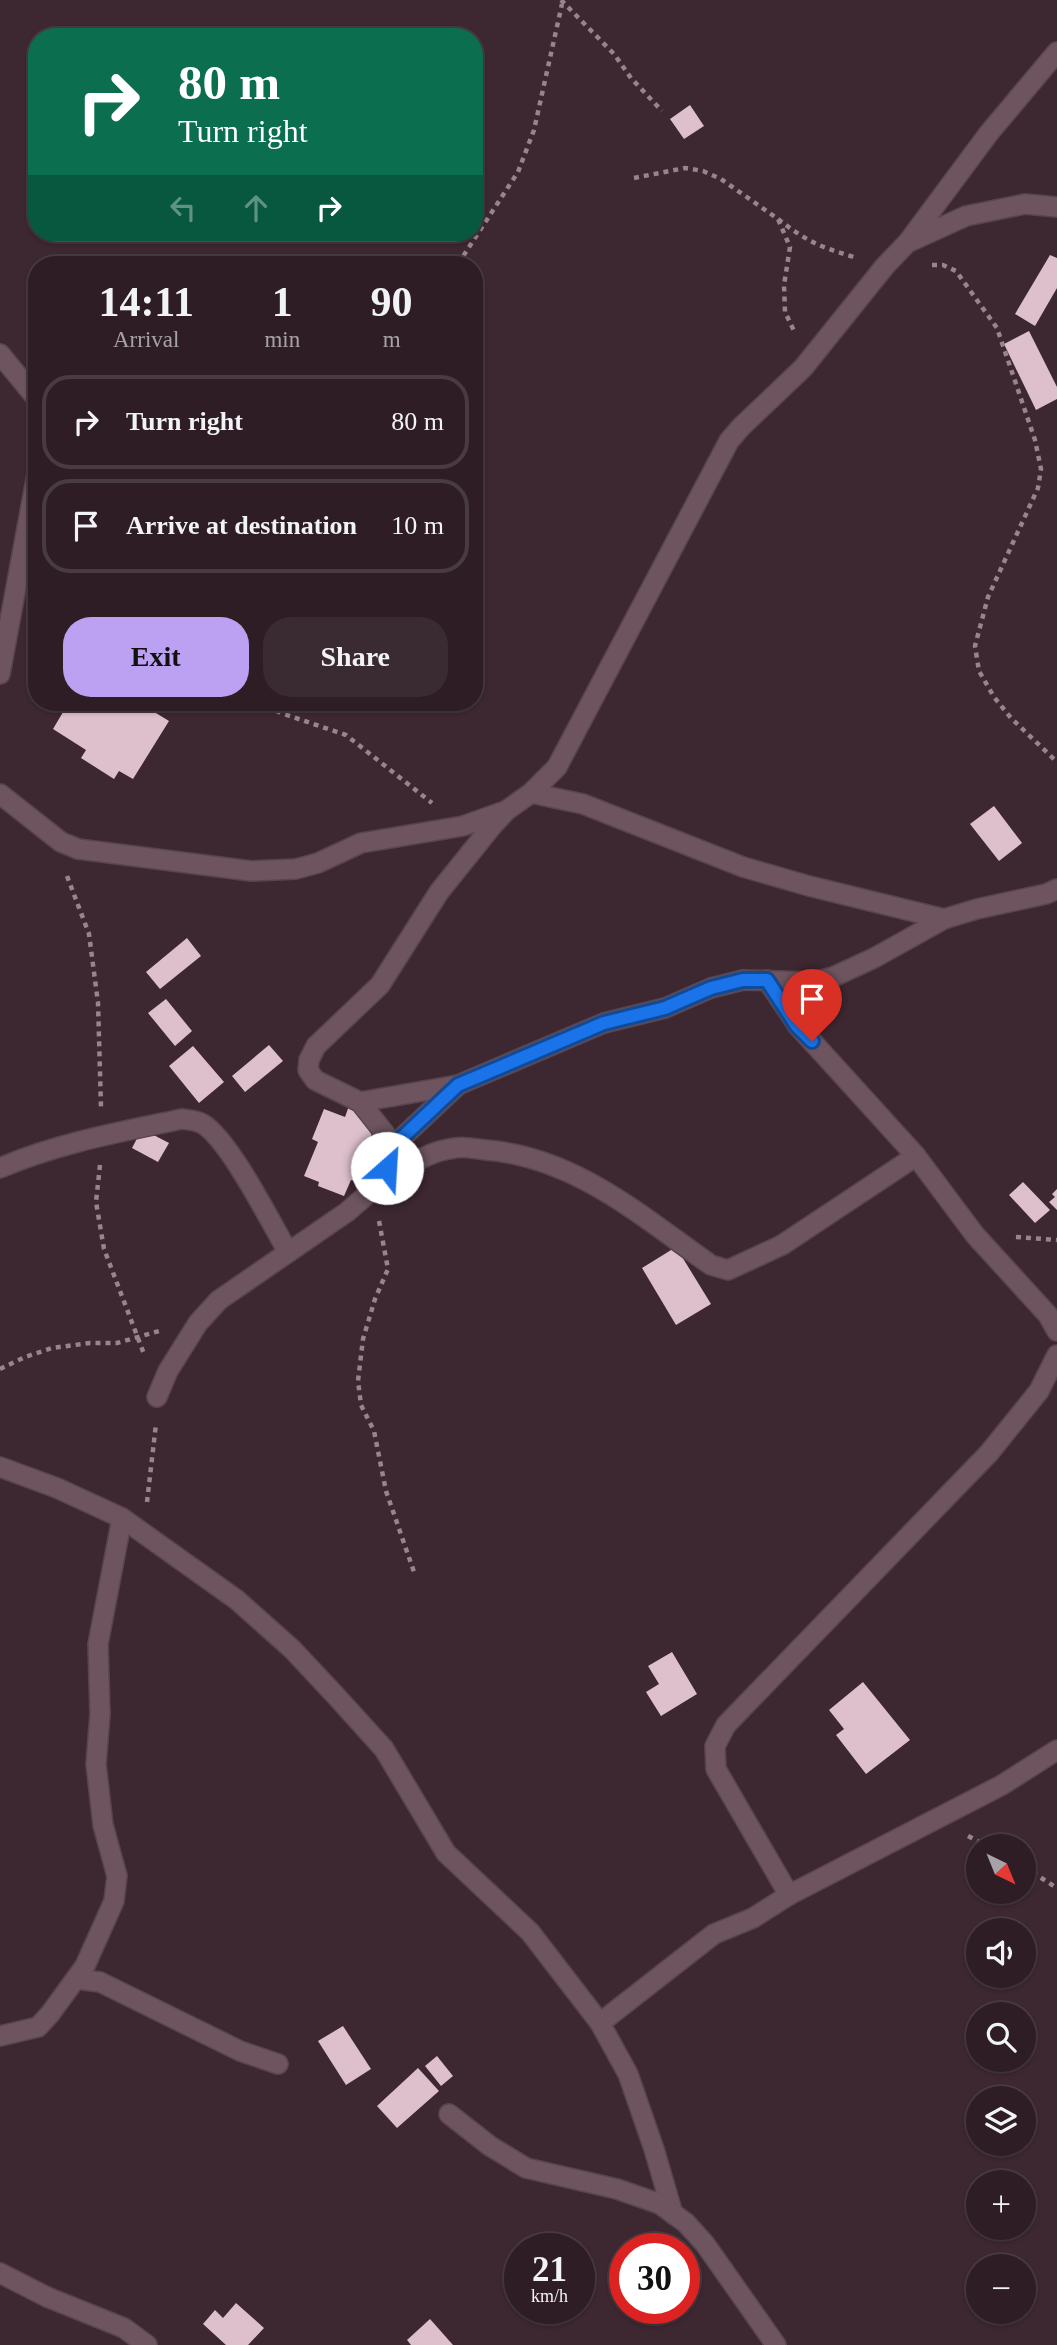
<!DOCTYPE html>
<html lang="en">
<head>
<meta charset="utf-8">
<style>
  :root { --surface:#2e1d25; --page:#3a2a32; --text:#f1f3f6; --muted:#a7a2a7; --line:#493b42; --accent:#bca0f2 }
  body { margin:0; font-family:"Times New Roman",serif; background:var(--page); color:var(--text); height:100vh; display:flex; flex-direction:column; font-size:26px; white-space:nowrap }
  * { box-sizing:border-box; margin:0 }
  p { font-size:23px; color:var(--muted) }
  .icon { flex:none; width:38px; height:38px; fill:none; stroke:currentColor; stroke-width:2; stroke-linecap:round; stroke-linejoin:round }
  .map { position:relative; flex:1; overflow:hidden }
  .panel { position:absolute; left:28px; top:256px; width:455px; height:455px; display:flex; flex-direction:column; background:var(--surface); border-radius:28px; box-shadow:0 2px 5px #0004,0 0 0 2px var(--line) }
  .panel>* { flex:none }
  .banner { position:absolute; left:28px; top:28px; width:455px; height:214px; border-radius:28px; box-shadow:0 2px 5px #0004,0 0 0 2px var(--line); background:#0b6e4f; color:#fff; overflow:hidden }
  .needle { width:46px; rotate:137deg }
  .tools { position:absolute; left:966px; top:1834px; display:grid; gap:14px }
  .tools a { display:grid; place-items:center; width:70px; height:70px; border-radius:50%; background:var(--surface); box-shadow:0 2px 5px #0004,0 0 0 2px var(--line); font-size:35px }
  .speed { position:absolute; left:504px; top:2233px; display:flex; gap:14px; font-size:35px; font-weight:700; text-align:center }
  .speed>* { display:grid; place-content:center; width:91px; height:91px; border-radius:50%; background:var(--surface); box-shadow:0 2px 5px #0004,0 0 0 2px var(--line); line-height:1 }
  .speed small { font-size:18px; font-weight:400 }
  .speed .limit { border:10px solid #d22; background:#fff; color:#111 }
  .pin { position:absolute; display:grid; place-items:center; width:60px; height:60px; color:#fff; margin:-72px -30px; border-radius:50% 50% 50% 0; rotate:-45deg; box-shadow:0 0 7px #0007 }
  .pin .icon { rotate:45deg }
  .me { position:absolute; width:77px; margin:-38px; rotate:26deg; stroke-linejoin:round; filter:drop-shadow(0 0 5px #0008) }
  .turn { display:flex; align-items:center; gap:24px; height:147px; padding:0 35px; font-size:32px }
  .turn .icon { width:91px; height:91px; stroke-width:2.5 }
  .turn b { display:block; font-size:49px; line-height:60px }
  .lanes { display:flex; align-items:center; height:66px; padding:0 35px; background:#0003; justify-content:center; gap:35px; direction:ltr }
  .lanes .off { opacity:.35 }
  .eta { display:flex; justify-content:space-evenly; align-items:center; height:119px; text-align:center }
  .eta b { font-size:42px; font-weight:600; line-height:49px }
  .action { display:flex; gap:14px; margin-top:auto; padding:14px 35px }
  .action a { flex:1; height:80px; border-radius:28px; background:var(--accent); color:#111; font-size:28px; font-weight:600; line-height:80px; text-align:center }
  .action a+a { background:var(--page); color:var(--text) }
  ul { padding:0; list-style:none }
  li { display:flex; align-items:center; gap:21px; height:94px; margin:0 14px 10px; padding:0 21px; border:4px solid var(--line); border-radius:28px }
  li div { flex:1 }
  li b { display:block; font-size:26px }
  li em { font-style:normal }
  .map>svg:first-child { display:block }
  .building { fill:#dec0cd }
  .lines { fill:none; stroke-linecap:round; stroke-linejoin:round }
  .minor-casing { stroke:#57444d; stroke-width:22 }
  .path { stroke:#97848c; stroke-width:4.5; stroke-dasharray:5 5; stroke-linecap:butt }
  .minor { stroke:#6d545f; stroke-width:19 }
  .route-casing { stroke:#114b97; stroke-width:18 }
  .route { stroke:#1a73e8; stroke-width:12 }
</style>
</head>
<body>
<div class="map">
<svg width="1057" height="2345" viewBox="0 0 1057 2345">
  <rect width="100%" height="100%" fill="#3d2731"/>
  <g class="building">
    <polygon points="690,105 704,126 684,139 670,119"/>
    <polygon points="1050,255 1057,258 1057,288 1035,326 1015,314"/>
    <polygon points="1029,331 1057,387 1057,399 1036,410 1004,344"/>
    <polygon points="69,702 138,702 169,721 133,779 119,771 114,779 81,758 86,750 53,729"/>
    <polygon points="994,806 1022,843 999,861 970,824"/>
    <polygon points="187,938 201,956 160,989 146,972"/>
    <polygon points="166,999 192,1031 175,1046 148,1013"/>
    <polygon points="269,1045 283,1061 245,1092 232,1076"/>
    <polygon points="193,1046 224,1082 199,1103 169,1066"/>
    <polygon points="350,1103 376,1124 362,1157 369,1159 360,1182 351,1180 344,1196 318,1186 319,1182 304,1176 318,1142 312,1139 324,1109 345,1117"/>
    <polygon points="142,1129 169,1143 158,1162 132,1148"/>
    <polygon points="1023,1182 1050,1210 1035,1223 1009,1195"/>
    <polygon points="1057,1189 1057,1210 1049,1202 1055,1197 1052,1194"/>
    <polygon points="676,1247 711,1304 676,1325 642,1268"/>
    <polygon points="672,1652 697,1694 661,1716 646,1692 659,1684 648,1666"/>
    <polygon points="863,1682 910,1740 866,1774 836,1735 844,1729 829,1710"/>
    <polygon points="343,2026 371,2069 346,2085 318,2041"/>
    <polygon points="437,2056 453,2076 441,2086 425,2066"/>
    <polygon points="418,2068 439,2091 397,2128 377,2106"/>
    <polygon points="236,2303 264,2328 248,2345 226,2345 203,2324 215,2310 223,2318"/>
    <polygon points="430,2319 453,2345 411,2345 407,2340"/>
  </g>
  <g class="lines">
    <defs>
      <g id="minor">
        <polyline points="911,241 966,216 1025,204 1057,207"/>
        <polyline points="0,354 37,399"/>
        <polyline points="0,674 37,474"/>
        <polyline points="531,793 583,804 743,867 809,886 944,919"/>
        <polyline points="0,794 61,842 78,849 251,871 296,869 318,863 361,843 463,826 502,812"/>
        <polyline points="767,980 798,1026 916,1156 975,1235 1048,1315 1057,1331"/>
        <polyline points="360,1102 458,1085 604,1023 665,1008 711,988 743,980 813,982 833,977 874,958 944,919 977,909 1046,894 1057,889"/>
        <polyline points="390,1149 458,1085"/>
        <path d="M0,1168C58,1143 120,1132 182,1119C190,1120 196,1120 203,1124C230,1141 270,1221 288,1252"/>
        <path d="M378,1185C402,1170 426,1151 455,1148C465,1146 476,1149 486,1150C575,1157 641,1216 711,1265L728,1270L782,1245L916,1156"/>
        <polyline points="157,1397 168,1371 198,1323 219,1300 347,1212 378,1185 387,1168 390,1149 386,1135 360,1102 315,1080 308,1070 309,1060 316,1046 380,985 439,892 492,826 507,810 531,793 557,767 729,441 741,427 803,368 885,266 908,242 989,133 1057,52"/>
        <polyline points="0,1467 57,1488 122,1518 237,1600 292,1649 336,1696 384,1749 446,1853 530,1932 600,2023 628,2074 654,2149 673,2214"/>
        <polyline points="789,1895 716,1769 715,1746 726,1725 989,1453 1039,1391 1057,1355"/>
        <polyline points="76,1979 100,1982 240,2051 278,2064"/>
        <polyline points="600,2023 714,1934 753,1918 789,1895 1002,1785 1057,1750"/>
        <polyline points="0,2036 38,2027 50,2014 85,1966 114,1901 117,1876 103,1825 96,1764 100,1714 98,1644 122,1518"/>
        <polyline points="449,2114 490,2146 526,2168 617,2189 660,2204 686,2223 705,2244 776,2345"/>
        <polyline points="0,2273 47,2297 124,2328 147,2345"/>
      </g>
    </defs>
    <use href="#minor" class="minor-casing"/>
    <g class="path">
      <polyline points="561,0 614,54 631,78 662,111"/>
      <polyline points="634,178 685,168 703,171 721,179 778,219 790,247 784,285 785,312 795,333"/>
      <path d="M778,219C806,241 820,247 854,257"/>
      <polyline points="458,264 518,172 534,130 562,4"/>
      <polyline points="932,265 943,265 956,271 997,328 1035,440 1041,469 1038,488 988,597 975,646 979,671 994,697 1011,718 1057,762"/>
      <polyline points="258,702 281,713 346,735 432,803"/>
      <polyline points="67,876 89,934 98,1003 101,1107"/>
      <polyline points="100,1165 96,1202 104,1249 144,1354"/>
      <polyline points="379,1221 388,1269 375,1299 363,1339 358,1381 361,1405 374,1431 386,1491 414,1572"/>
      <polyline points="1016,1237 1057,1240"/>
      <polyline points="0,1369 25,1357 52,1348 90,1343 117,1343 159,1331"/>
      <polyline points="147,1502 156,1424"/>
      <polyline points="968,1836 987,1846"/>
      <polyline points="1024,1867 1057,1888"/>
    </g>
    <use href="#minor" class="minor"/>
  </g>
  <g class="lines">
    <defs>
      <polyline id="route" points="387,1168 390,1149 458,1085 604,1023 665,1008 711,988 743,980 767,980 797,1026 812,1041"/>
    </defs>
    <use href="#route" class="route-casing"/>
    <use href="#route" class="route"/>
  </g>
</svg>
<div class="tools">
<a><svg class="needle" viewBox="-14 -14 28 28"><path d="M0-13l5 13h-10z" fill="#e53935"/><path d="M0 13l5-13h-10z" fill="#a7a2a7"/></svg></a>
<a><svg class="icon" aria-label="sound" viewBox="0 0 24 24"><path d="M4 9h4l5-4v14l-5-4H4zM17 9q2 3 0 6"/></svg></a>
<a><svg class="icon" aria-label="search" viewBox="0 0 24 24"><circle cx="10" cy="10" r="6"/><path d="M15 15l6 6"/></svg></a>
<a><svg class="icon" aria-label="layers" viewBox="0 0 24 24"><path d="M12 4l9 5-9 5-9-5zM3 14l9 5 9-5"/></svg></a>
<a>+</a>
<a>−</a>
</div>
<div class="speed"><div>21<small>km/h</small></div><div class="limit">30</div></div>
<div class="pin" style="left:812px;top:1041px;background:#d93025"><svg class="icon" aria-label="arrive" viewBox="0 0 24 24"><path d="M6 21V4h12l-3 4 3 4H6"/></svg></div>
<svg class="me" style="left:387px;top:1168px" viewBox="-20 -20 40 40"><circle r="19" fill="#fff"/><path d="M0-13L10 11 0 6-10 11z" fill="#1a73e8"/></svg>
<div class="banner">
<div class="turn"><svg class="icon" aria-label="right" viewBox="0 0 24 24"><path d="M7 20v-9h11M14 6l5 5-5 5"/></svg><div><b>80 m</b>Turn right</div></div>
<div class="lanes"><svg class="icon off" aria-label="left" viewBox="0 0 24 24"><path d="M17 20v-9H6M10 6l-5 5 5 5"/></svg><svg class="icon off" aria-label="ahead" viewBox="0 0 24 24"><path d="M12 20V5M6 11l6-6 6 6"/></svg><svg class="icon" aria-label="right" viewBox="0 0 24 24"><path d="M7 20v-9h11M14 6l5 5-5 5"/></svg></div>
</div>
<section class="panel">
<div class="eta">
<div><b>14:11</b><p>Arrival</p></div>
<div><b>1</b><p>min</p></div>
<div><b>90</b><p>m</p></div>
</div>
<ul>
<li><svg class="icon" aria-label="right" viewBox="0 0 24 24"><path d="M7 20v-9h11M14 6l5 5-5 5"/></svg><div><b>Turn right</b></div><em>80 m</em></li>
<li><svg class="icon" aria-label="arrive" viewBox="0 0 24 24"><path d="M6 21V4h12l-3 4 3 4H6"/></svg><div><b>Arrive at destination</b></div><em>10 m</em></li>
</ul>
<div class="action"><a>Exit</a><a>Share</a></div>
</section>
</div>
</body>
</html>
